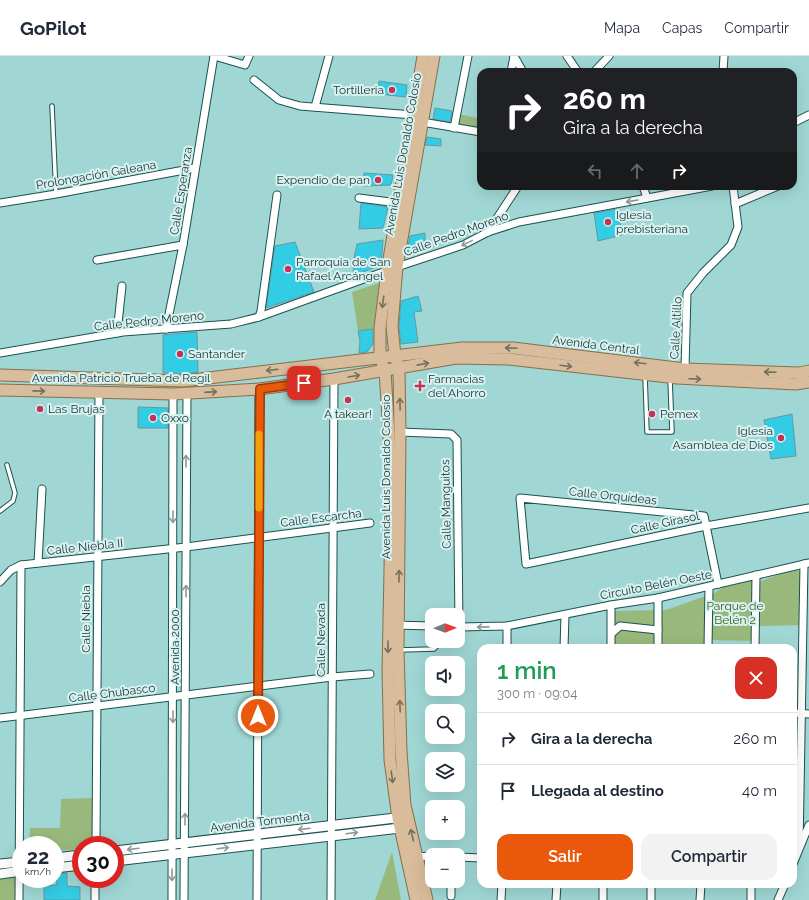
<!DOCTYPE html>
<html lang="es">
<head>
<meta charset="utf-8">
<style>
  :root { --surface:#fff; --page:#f2f2f3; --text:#1f2937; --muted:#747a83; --line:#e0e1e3; --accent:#ea580c }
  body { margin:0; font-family:Raleway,sans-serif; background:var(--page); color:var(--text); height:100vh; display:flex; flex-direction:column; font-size:15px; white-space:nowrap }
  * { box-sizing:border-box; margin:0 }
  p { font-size:13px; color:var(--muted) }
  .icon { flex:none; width:22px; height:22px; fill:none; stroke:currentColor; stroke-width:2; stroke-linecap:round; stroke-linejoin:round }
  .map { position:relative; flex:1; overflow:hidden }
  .drawer { position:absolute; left:477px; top:588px; width:320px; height:244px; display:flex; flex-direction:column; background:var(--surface); border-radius:12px; box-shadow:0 4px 16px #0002 }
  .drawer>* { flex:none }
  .top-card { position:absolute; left:477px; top:12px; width:320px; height:122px; border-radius:12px; box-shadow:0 4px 16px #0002; background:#202124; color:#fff; overflow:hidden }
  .needle { width:26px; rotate:89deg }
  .fabs { position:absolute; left:425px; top:552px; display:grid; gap:8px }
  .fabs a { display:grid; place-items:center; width:40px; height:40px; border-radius:8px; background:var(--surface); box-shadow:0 4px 16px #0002; font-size:20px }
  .speed { position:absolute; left:12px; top:780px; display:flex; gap:8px; font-size:20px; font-weight:700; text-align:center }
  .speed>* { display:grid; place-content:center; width:52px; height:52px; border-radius:50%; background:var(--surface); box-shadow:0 4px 16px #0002; line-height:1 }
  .speed small { font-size:10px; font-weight:400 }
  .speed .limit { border:6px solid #d22; background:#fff; color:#111 }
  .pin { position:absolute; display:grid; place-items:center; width:34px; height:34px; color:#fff; margin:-17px; border-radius:8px; box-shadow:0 2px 6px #0006 }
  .me { position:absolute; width:44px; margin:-22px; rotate:0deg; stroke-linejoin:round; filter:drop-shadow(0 0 3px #0008) }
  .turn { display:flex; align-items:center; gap:14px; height:84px; padding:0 20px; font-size:18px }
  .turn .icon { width:52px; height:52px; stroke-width:2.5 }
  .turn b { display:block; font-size:28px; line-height:34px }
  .lanes { display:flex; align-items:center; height:38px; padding:0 20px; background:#0003; justify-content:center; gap:20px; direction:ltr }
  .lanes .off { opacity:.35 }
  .round { display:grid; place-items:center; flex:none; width:42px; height:42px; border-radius:12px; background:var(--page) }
  .overview { display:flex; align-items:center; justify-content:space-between; height:68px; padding:0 20px }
  h1 { font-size:24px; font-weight:600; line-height:30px; color:#1e9e55 }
  .button { display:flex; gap:8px; margin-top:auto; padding:8px 20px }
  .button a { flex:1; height:46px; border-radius:12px; background:var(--accent); color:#fff; font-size:16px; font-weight:600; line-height:46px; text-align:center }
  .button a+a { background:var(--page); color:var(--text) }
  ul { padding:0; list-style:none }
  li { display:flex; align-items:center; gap:12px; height:52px; padding:0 20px; border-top:1px solid var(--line) }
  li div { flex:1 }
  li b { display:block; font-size:15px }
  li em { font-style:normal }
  header { display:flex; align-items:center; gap:24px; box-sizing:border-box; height:56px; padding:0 20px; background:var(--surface); border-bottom:1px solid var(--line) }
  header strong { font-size:19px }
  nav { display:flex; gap:22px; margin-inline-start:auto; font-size:14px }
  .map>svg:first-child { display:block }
  .green { fill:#99b97c }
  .building { fill:#33cce5; stroke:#6498a2 }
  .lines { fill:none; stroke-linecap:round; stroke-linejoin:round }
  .service-casing { stroke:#1a524f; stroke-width:5.5 }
  .minor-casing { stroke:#1a524f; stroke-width:9 }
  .tertiary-casing { stroke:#1a524f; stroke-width:11 }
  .primary-casing { stroke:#856f4b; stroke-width:13 }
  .service { stroke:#fff; stroke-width:3.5 }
  .minor { stroke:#fff; stroke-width:7 }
  .tertiary { stroke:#fff; stroke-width:9 }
  .primary { stroke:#d8bc9b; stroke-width:11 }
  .oneway { stroke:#8e9998 }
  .oneway2 { stroke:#717161 }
  .route-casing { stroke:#983908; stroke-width:10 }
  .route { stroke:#ea580c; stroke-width:7 }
  .slow { stroke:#f59e0b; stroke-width:7 }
  .poi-dot { fill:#c33357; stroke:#d7f2f0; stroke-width:1.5 }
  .labels { text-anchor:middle; stroke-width:4; stroke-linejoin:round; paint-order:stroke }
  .poi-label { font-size:12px; fill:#1c3332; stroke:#d7f2f0; text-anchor:start }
  .street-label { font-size:12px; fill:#1c3332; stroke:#d7f2f0 }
  .park-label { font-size:12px; fill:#405d22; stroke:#d7f2f0 }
</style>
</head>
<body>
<header>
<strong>GoPilot</strong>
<nav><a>Mapa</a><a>Capas</a><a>Compartir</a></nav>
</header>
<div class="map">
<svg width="809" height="844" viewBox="0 0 809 844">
  <rect width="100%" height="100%" fill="#a0d7d4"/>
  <g class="green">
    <polygon points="458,58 481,63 481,74 456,71"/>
    <polygon points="379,227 378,271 376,273 358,275 352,236"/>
    <polygon points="793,513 805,517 803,569 760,570 759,585 708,584 708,592 611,592 612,555 666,554 714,537 729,528 750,523 756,527"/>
    <polygon points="92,742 92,789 81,789 81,793 55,795 55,789 29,789 30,772 60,772 61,743"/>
    <polygon points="392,796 401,844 375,844"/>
    <polygon points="18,821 18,844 0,844 0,823"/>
  </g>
  <g class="building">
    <polygon points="379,25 407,29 406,41 378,38"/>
    <polygon points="435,52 452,55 450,66 433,63"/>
    <polygon points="427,81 441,83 441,90 425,89"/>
    <polygon points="364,117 393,119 391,129 363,130"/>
    <polygon points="361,147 388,151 383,172 359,173"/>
    <polygon points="618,153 622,179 598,185 594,157"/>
    <polygon points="425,177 425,191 406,199 410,180"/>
    <polygon points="383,184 381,209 353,220 354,202 357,188"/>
    <polygon points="295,186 314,236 266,252 275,190"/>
    <polygon points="418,240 422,255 414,256 418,286 401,288 399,270 401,245"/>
    <polygon points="373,273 373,288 367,296 359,297 360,285 358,275"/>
    <polygon points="197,276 198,316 183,318 163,317 163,279"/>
    <polygon points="138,351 168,352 168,372 138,372"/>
    <polygon points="792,358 796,400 771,403 764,364"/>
    <polygon points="67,817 67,830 80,831 80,844 44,844 44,830 57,829 56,818"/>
  </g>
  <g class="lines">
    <defs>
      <g id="service">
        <polyline points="52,50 56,138"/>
        <polyline points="645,320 647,376 672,376 670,323"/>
        <polyline points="0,455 13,445 15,437 7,409"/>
        <polyline points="399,594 434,593 437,590 438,585"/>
      </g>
      <g id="minor">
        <polyline points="214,0 245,9 249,0"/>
        <polyline points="514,0 523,16"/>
        <polyline points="567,0 578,16"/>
        <polyline points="511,16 514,0"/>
        <polyline points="594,16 609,0"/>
        <polyline points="723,16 724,0"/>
        <polyline points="254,24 279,44 300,50 413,59"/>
        <polyline points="315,51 329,0"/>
        <polyline points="422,66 481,76"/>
        <polyline points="793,67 809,59"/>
        <polyline points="454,72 468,0"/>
        <polyline points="643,130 647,142"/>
        <polyline points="359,142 398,147"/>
        <polyline points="0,147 56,138 195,112"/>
        <polyline points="735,148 778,130"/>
        <polyline points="488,176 518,130"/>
        <polyline points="97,204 183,189"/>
        <polyline points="259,261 261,255 277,139"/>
        <polyline points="166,273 183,189 214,0"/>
        <polyline points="117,277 122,230"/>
        <polyline points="0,297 123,276 231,268 259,261 397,211 463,189 488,176 519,166 712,130"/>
        <polyline points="685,313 687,237 703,217 731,189 738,171 733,130"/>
        <polyline points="400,376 451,378 457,384 459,571"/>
        <polyline points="38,507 42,433"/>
        <polyline points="0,526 11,514 21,509 186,491 370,467"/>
        <polyline points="718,528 704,460 520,442 526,508 706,470 809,452"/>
        <polyline points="394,569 432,570"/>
        <polyline points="458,571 507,570 611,549 658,542 809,507"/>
        <polyline points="612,577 620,570 658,574"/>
        <polyline points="507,592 507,570"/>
        <polyline points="564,592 565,559"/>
        <polyline points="611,592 611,549"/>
        <polyline points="658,592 658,542"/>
        <polyline points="708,592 709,531"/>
        <polyline points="755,592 756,519"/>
        <polyline points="793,657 809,658"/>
        <polyline points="0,662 332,621 370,618"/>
        <polyline points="96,789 99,336"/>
        <polyline points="799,792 804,508"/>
        <polyline points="415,801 432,800"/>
        <polyline points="458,801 481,802"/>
        <polyline points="793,808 809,769"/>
        <polyline points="751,828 751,844"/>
        <polyline points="451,840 451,825"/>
        <polyline points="19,844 21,509"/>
        <polyline points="95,844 95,823"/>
        <polyline points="172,844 173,338"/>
        <polyline points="184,844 187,338"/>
        <polyline points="257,844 259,333"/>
        <polyline points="331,844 334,323"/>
        <polyline points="501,844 502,828"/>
        <polyline points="556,844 557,828"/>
        <polyline points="603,844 603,828"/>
        <polyline points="651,844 651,828"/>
        <polyline points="700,844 701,828"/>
        <polyline points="778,844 785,828"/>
      </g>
      <g id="tertiary">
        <polyline points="115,795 404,761"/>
        <polyline points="55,802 81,799"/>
        <polyline points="115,805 400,772"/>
        <polyline points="0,808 21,806"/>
        <polyline points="55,812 81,809"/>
        <polyline points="0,818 21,815"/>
      </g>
      <g id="primary">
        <polyline points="0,319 183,325 462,292 513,292 685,313 799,317 809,315"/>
        <polyline points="0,334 173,338 259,333 334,323 456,302 508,303 677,322 796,328 809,326"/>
        <polyline points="416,844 398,762 390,704 388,614 391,464 389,379 385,315 380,301 380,272 387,215 423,0"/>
        <polyline points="427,844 405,749 401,695 398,594 400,376 399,313 395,300 392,270 397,211 434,0"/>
      </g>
    </defs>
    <use href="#service" class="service-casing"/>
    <use href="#minor" class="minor-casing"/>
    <use href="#tertiary" class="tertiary-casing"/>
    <use href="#primary" class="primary-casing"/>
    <use href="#service" class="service"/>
    <use href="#minor" class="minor"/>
    <use href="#tertiary" class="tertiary"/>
    <use href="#primary" class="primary"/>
  </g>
  <defs><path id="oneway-shaft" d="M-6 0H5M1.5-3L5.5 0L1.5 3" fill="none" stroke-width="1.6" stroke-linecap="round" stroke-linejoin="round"/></defs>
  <g class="oneway">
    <use href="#oneway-shaft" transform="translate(632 145) rotate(170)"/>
    <use href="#oneway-shaft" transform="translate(467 187) rotate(154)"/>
    <use href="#oneway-shaft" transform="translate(186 405) rotate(-90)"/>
    <use href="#oneway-shaft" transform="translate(173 461) rotate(90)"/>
    <use href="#oneway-shaft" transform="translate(186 535) rotate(-90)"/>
    <use href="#oneway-shaft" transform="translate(483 571) rotate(179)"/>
    <use href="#oneway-shaft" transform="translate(173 661) rotate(90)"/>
    <use href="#oneway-shaft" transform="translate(185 763) rotate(-90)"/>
    <use href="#oneway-shaft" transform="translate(304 773) rotate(173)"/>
    <use href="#oneway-shaft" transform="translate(352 777) rotate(-7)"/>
    <use href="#oneway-shaft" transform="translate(223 792) rotate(-7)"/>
    <use href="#oneway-shaft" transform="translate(133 793) rotate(173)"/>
    <use href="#oneway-shaft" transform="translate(172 819) rotate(90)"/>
  </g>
  <g class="oneway2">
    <use href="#oneway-shaft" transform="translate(383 246) rotate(98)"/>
    <use href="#oneway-shaft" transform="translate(511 292) rotate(-178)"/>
    <use href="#oneway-shaft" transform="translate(640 307) rotate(-173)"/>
    <use href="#oneway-shaft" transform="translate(423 308) rotate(-11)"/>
    <use href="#oneway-shaft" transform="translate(566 310) rotate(7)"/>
    <use href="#oneway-shaft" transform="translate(272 314) rotate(173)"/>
    <use href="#oneway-shaft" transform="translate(770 316) rotate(-178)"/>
    <use href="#oneway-shaft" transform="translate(354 320) rotate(-9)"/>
    <use href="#oneway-shaft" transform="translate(695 323) rotate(2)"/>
    <use href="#oneway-shaft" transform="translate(39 335) rotate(1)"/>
    <use href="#oneway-shaft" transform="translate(211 336) rotate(-4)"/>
    <use href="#oneway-shaft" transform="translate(400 348) rotate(-91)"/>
    <use href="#oneway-shaft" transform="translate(399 520) rotate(-89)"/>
    <use href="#oneway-shaft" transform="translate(388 591) rotate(90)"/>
    <use href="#oneway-shaft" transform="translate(400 650) rotate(-92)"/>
    <use href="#oneway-shaft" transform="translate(392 721) rotate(82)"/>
    <use href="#oneway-shaft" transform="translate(412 779) rotate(-103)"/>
  </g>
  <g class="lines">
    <defs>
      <polyline id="route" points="258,660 260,333 304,327"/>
    </defs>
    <use href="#route" class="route-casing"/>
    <use href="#route" class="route"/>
    <polyline class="slow" points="259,452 259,378"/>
  </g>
  <g class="poi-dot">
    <circle cx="392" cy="34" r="4"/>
    <circle cx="378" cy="124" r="4"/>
    <circle cx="608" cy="166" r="4"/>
    <circle cx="288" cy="213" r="4"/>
    <circle cx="180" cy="298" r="4"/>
    <path d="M418 324h4v4h4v4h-4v4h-4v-4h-4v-4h4z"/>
    <circle cx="348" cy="344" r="4"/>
    <circle cx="40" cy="353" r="4"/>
    <circle cx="652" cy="358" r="4"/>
    <circle cx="153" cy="362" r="4"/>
    <circle cx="781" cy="382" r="4"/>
  </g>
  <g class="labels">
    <g class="poi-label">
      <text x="384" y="38" text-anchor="end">Tortilleria</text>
      <text x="370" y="128" text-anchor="end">Expendio de pan</text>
      <text x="616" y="163">Iglesia<tspan x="616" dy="14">prebisteriana</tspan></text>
      <text x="296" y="210">Parroquia de San<tspan x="296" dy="14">Rafael Arcángel</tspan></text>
      <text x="188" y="302">Santander</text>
      <text x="428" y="327">Farmacias<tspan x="428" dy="14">del Ahorro</tspan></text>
      <text x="48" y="357">Las Brujas</text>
      <text x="348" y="362" text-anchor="middle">A takear!</text>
      <text x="660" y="362">Pemex</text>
      <text x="161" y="366">Oxxo</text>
      <text x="773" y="379" text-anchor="end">Iglesia<tspan x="773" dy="14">Asamblea de Dios</tspan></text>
    </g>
    <g class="street-label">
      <text transform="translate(403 98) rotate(-80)" y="4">Avenida Luis Donaldo Colosio</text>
      <text transform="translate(96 119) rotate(-10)" y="4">Prolongación Galeana</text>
      <text transform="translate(181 135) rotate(-81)" y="4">Calle Esperanza</text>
      <text transform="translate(456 178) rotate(-20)" y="4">Calle Pedro Moreno</text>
      <text transform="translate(149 265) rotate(-6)" y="4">Calle Pedro Moreno</text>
      <text transform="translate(676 272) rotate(-87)" y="4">Calle Altillo</text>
      <text transform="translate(596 289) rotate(7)" y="4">Avenida Central</text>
      <text x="121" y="326">Avenida Patricio Trueba de Regil</text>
      <text transform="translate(386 421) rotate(-90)" y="4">Avenida Luis Donaldo Colosio</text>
      <text transform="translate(613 440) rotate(6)" y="4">Calle Orquídeas</text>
      <text transform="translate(446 448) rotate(-91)" y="4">Calle Manguitos</text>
      <text transform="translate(321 462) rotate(-7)" y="4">Calle Escarcha</text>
      <text transform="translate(665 467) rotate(-12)" y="4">Calle Girasol</text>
      <text transform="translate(85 491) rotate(-6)" y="4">Calle Niebla II</text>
      <text transform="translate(656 529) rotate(-11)" y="4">Circuito Belén Oeste</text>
      <text transform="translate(86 563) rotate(-90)" y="4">Calle Niebla</text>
      <text transform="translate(321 584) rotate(-90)" y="4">Calle Nevada</text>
      <text transform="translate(175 591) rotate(-90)" y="4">Avenida 2000</text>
      <text transform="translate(112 637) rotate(-7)" y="4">Calle Chubasco</text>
      <text transform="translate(260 766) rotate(-7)" y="4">Avenida Tormenta</text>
    </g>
    <g class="park-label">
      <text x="735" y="554">Parque de<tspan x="735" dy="14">Belén 2</tspan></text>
    </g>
  </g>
</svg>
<div class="fabs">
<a><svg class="needle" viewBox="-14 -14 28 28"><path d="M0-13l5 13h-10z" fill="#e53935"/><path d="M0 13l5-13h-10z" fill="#747a83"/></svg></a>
<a><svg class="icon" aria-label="sound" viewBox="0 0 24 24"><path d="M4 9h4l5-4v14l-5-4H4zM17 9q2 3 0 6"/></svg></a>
<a><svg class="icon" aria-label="search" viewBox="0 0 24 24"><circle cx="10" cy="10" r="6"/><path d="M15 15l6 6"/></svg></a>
<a><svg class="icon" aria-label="layers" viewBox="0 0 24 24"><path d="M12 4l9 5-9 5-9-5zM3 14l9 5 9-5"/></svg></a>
<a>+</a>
<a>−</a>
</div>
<div class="speed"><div>22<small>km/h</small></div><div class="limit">30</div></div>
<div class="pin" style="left:304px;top:327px;background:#d93025"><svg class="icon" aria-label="arrive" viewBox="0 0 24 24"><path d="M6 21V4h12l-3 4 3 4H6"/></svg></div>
<svg class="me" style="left:258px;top:660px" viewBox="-20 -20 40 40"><circle r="17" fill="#ea580c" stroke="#fff" stroke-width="3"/><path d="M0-11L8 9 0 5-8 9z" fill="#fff"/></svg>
<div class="top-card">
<div class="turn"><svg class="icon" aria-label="right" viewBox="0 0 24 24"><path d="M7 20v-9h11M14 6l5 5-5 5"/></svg><div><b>260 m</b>Gira a la derecha</div></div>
<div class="lanes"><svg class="icon off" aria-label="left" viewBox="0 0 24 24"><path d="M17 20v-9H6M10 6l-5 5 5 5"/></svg><svg class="icon off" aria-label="ahead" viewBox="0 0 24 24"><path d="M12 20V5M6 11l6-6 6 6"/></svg><svg class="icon" aria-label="right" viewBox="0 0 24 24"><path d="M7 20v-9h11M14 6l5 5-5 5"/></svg></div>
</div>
<section class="drawer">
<div class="overview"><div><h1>1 min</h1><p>300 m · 09:04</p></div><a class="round" style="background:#d93025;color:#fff"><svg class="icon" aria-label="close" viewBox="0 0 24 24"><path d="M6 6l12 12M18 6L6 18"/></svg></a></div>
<ul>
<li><svg class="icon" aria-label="right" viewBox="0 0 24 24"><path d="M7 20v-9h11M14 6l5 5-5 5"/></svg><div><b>Gira a la derecha</b></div><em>260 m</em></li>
<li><svg class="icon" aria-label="arrive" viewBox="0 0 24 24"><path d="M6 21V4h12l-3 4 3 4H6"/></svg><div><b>Llegada al destino</b></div><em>40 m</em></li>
</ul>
<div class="button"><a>Salir</a><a>Compartir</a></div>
</section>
</div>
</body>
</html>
